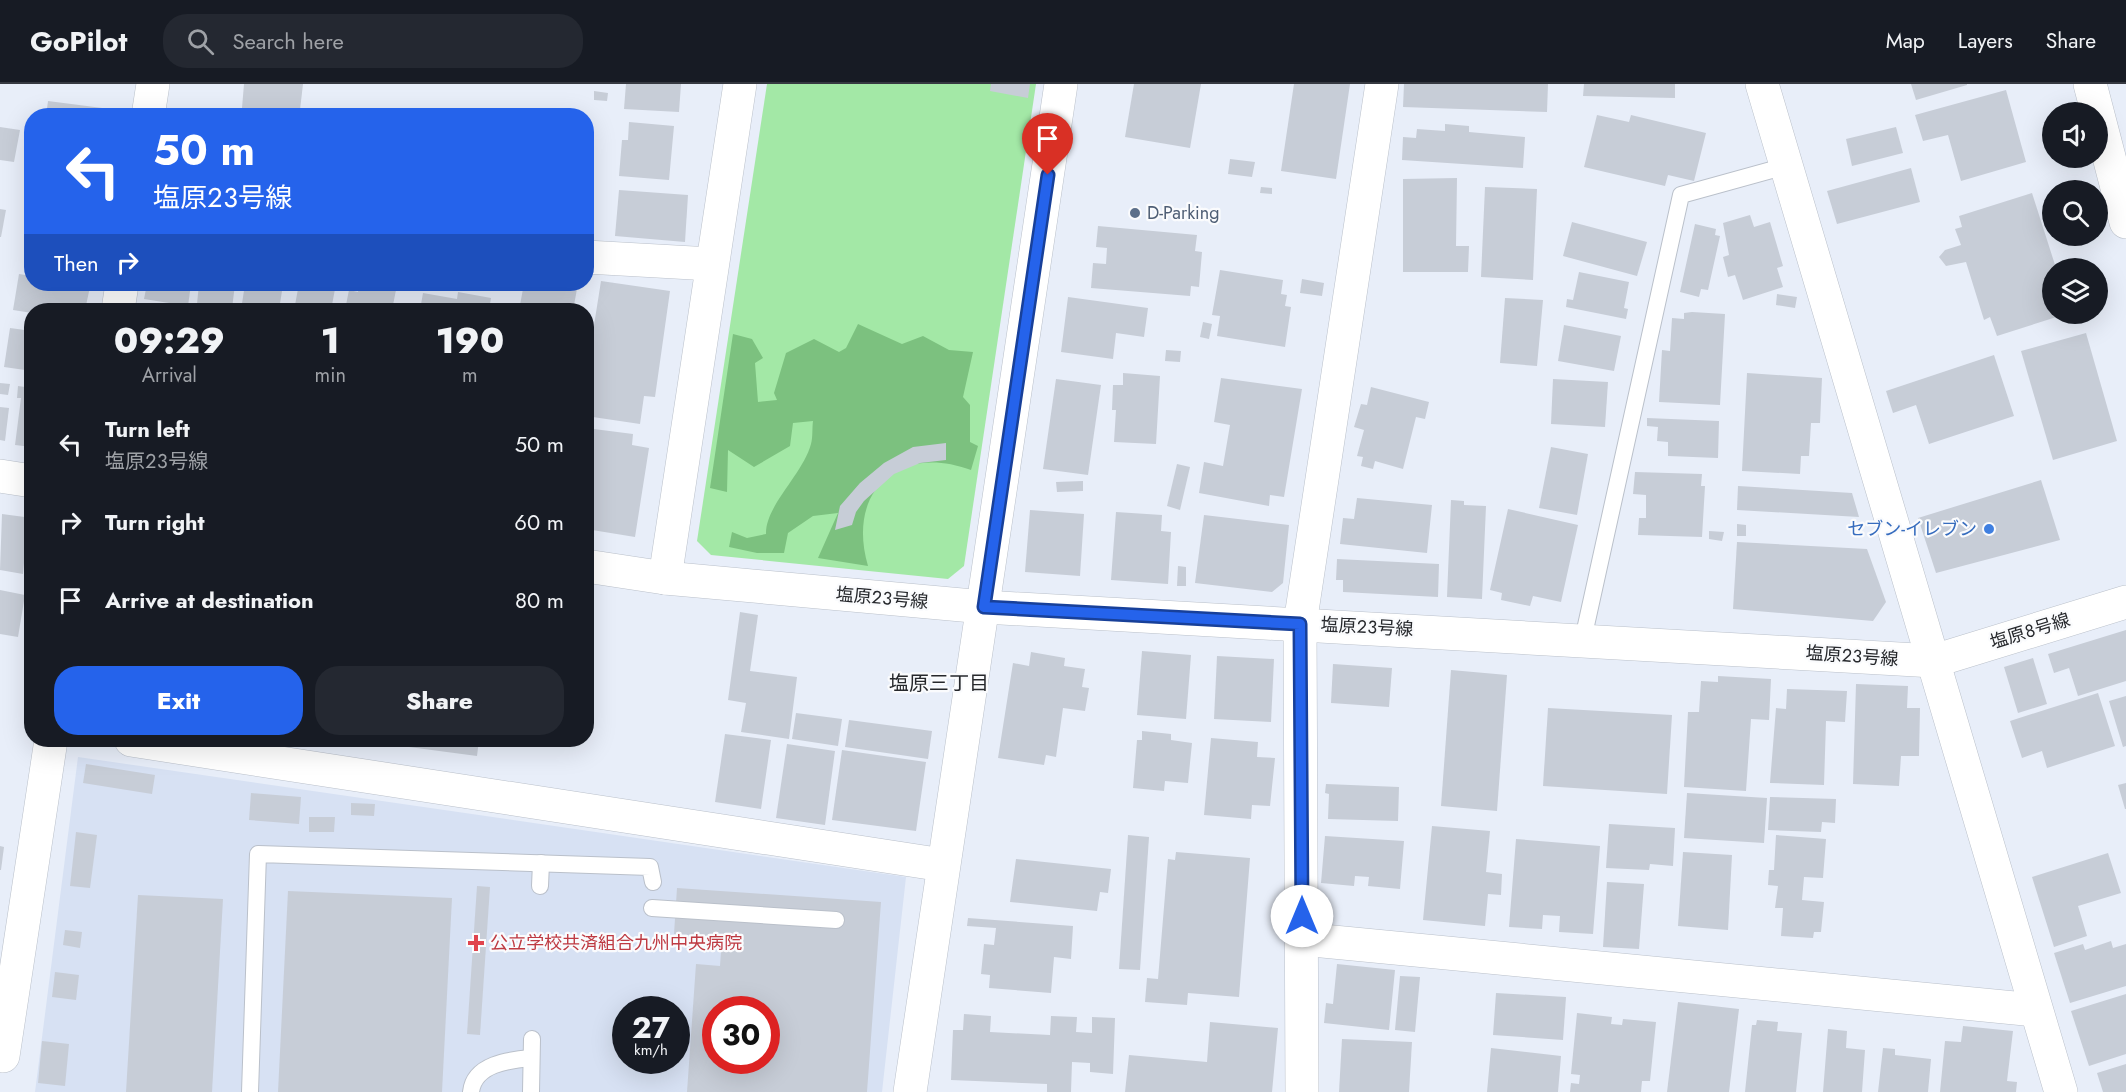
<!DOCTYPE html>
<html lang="en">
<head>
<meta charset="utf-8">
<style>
  :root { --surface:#171b24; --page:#242831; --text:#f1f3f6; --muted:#9ea1a6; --line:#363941; --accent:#2563eb }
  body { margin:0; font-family:Jost,"Noto Sans JP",sans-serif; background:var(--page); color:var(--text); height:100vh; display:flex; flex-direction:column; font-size:22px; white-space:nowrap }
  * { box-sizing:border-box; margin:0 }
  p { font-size:20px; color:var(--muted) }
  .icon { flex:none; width:33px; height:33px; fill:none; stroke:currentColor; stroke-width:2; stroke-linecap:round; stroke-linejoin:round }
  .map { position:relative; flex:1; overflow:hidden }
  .side { position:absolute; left:24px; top:219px; width:570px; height:444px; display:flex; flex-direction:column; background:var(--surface); border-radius:24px; box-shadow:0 6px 24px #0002 }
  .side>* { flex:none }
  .top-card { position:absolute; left:24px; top:24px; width:570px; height:183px; border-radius:24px; box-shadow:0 6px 24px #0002; background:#2563eb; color:#fff; overflow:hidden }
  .tools { position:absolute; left:2042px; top:18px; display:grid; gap:12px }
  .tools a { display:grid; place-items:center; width:66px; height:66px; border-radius:50%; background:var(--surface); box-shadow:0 6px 24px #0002; font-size:30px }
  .speed { position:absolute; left:612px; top:912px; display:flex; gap:12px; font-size:30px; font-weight:700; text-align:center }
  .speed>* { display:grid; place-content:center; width:78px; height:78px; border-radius:50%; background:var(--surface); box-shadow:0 6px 24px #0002; line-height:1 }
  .speed small { font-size:15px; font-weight:400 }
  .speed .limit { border:9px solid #d22; background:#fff; color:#111 }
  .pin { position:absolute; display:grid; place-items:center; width:51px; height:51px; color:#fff; margin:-62px -26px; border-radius:50% 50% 50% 0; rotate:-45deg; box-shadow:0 0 6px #0007 }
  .pin .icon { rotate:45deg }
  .me { position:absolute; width:66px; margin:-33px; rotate:0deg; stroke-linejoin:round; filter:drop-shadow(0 0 4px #0008) }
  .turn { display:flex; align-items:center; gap:21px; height:126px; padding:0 30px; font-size:27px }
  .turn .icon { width:78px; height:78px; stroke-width:2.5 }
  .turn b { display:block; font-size:42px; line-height:51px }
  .then { display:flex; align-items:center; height:57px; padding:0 30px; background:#0003; gap:12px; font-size:22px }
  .eta { display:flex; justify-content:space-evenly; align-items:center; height:102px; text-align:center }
  .eta b { font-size:36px; font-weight:800; line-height:42px }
  .primary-button { display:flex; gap:12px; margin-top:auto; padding:12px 30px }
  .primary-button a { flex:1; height:69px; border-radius:24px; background:var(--accent); color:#fff; font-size:24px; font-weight:800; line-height:69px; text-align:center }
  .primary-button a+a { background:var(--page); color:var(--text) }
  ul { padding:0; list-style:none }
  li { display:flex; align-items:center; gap:18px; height:78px; padding:0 30px }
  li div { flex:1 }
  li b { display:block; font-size:22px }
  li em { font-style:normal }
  header { display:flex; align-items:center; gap:36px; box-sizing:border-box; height:84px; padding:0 30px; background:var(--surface); border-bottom:2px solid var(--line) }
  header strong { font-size:28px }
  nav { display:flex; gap:33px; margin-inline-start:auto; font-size:21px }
  .search { width:420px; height:54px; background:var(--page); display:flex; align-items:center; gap:15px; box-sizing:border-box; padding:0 21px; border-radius:24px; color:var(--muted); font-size:22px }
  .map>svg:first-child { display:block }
  .built { fill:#d7e1f3; fill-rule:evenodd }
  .green { fill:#a3e8a6 }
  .forest { fill:#7cc17f }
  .building { fill:#c7cdd7; fill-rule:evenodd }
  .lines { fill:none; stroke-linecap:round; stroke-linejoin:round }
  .service-casing { stroke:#bac0ca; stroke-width:18 }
  .minor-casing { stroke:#bac0ca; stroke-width:34 }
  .tertiary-casing { stroke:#bac0ca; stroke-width:34 }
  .service { stroke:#fff; stroke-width:16 }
  .minor { stroke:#fff; stroke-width:33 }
  .tertiary { stroke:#fff; stroke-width:33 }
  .route-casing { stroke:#184099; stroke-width:15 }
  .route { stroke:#2563eb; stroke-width:10 }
  .service-dot { fill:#5c6f8a; stroke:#fafbfd; stroke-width:2 }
  .shop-dot { fill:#3f7fe0; stroke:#fafbfd; stroke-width:2 }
  .health-dot { fill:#e0444e; stroke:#fafbfd; stroke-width:2 }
  .labels { text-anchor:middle; stroke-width:4.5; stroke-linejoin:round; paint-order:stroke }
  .service-label { font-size:18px; fill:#4e5e75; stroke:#fafbfd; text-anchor:start }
  .shop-label { font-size:18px; fill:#366cbe; stroke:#fafbfd; text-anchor:end }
  .street-label { font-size:18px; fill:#26282c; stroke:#fafbfd }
  .health-label { font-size:18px; fill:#be3a42; stroke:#fafbfd; text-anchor:start }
  .neighbourhood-label { font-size:20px; fill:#26282c; stroke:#fafbfd }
</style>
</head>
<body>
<header>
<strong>GoPilot</strong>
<div class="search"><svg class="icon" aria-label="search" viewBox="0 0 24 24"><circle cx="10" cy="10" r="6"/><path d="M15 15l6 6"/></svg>Search here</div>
<nav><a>Map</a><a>Layers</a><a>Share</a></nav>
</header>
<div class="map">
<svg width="2126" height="1008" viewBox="0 0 2126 1008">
  <rect width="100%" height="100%" fill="#e8eef9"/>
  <path class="built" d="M78,673L906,793L882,1008H35ZM626,926H676V976H626ZM716,926H766V976H716Z"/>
  <polygon class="green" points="767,0 1036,0 964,482 948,495 711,471 697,457"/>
  <path class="forest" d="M858,240L902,260L923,252L949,266L973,268L963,313L970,321V358L978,362L971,386C899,359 846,407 868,482L818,474L838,429L813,432L788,449L784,469H757L729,463L732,448L747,454L766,450C765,422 803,390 811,360C813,353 812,344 813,337L793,339L790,362L754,383L728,366L727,408L710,404L733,250L752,255L763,274L755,279L758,318L777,316L774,309L786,269L814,255L839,268L846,264Z"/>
  <g class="building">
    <polygon points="244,0 303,0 300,26 242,24"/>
    <polygon points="626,0 681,0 679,28 624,25"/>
    <polygon points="991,0 1030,0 1028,14 990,7"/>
    <polygon points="1134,0 1201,0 1190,64 1125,53"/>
    <polygon points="1294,0 1350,0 1336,95 1281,87"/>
    <polygon points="1404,0 1548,0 1547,28 1403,23"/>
    <polygon points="1584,0 1675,0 1675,14 1583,12"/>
    <polygon points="1911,0 1967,0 1967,1 1916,16"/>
    <polygon points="2006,6 2026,78 1961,97 1948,51 1923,57 1915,31"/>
    <polygon points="594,7 608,9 607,17 594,16"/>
    <polygon points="48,17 110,25 109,32 46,32"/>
    <polygon points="309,25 361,28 361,32 308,32"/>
    <polygon points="446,26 499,27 498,32 446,32"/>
    <polygon points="1597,31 1629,38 1631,31 1706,49 1694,97 1668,91 1665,102 1584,83"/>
    <polygon points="629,38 674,42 669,96 619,92 622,56 628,56"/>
    <polygon points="1445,40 1469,42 1469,48 1525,53 1523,84 1402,76 1403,53 1416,54 1417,45 1445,47"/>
    <polygon points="0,43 20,46 14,78 0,76"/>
    <polygon points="1896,43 1903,69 1852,82 1846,55"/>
    <polygon points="1230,75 1255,78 1252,93 1228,90"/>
    <polygon points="1911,84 1920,118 1837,140 1827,107"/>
    <polygon points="1457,94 1456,162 1469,162 1468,188 1403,188 1403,95"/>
    <polygon points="1261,103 1272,104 1272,110 1260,109"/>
    <polygon points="1485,103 1537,105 1533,196 1481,193"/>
    <polygon points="619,106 688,111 685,158 615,152"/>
    <polygon points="2032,109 2056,184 2052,184 2052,230 2066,230 1997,252 1990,233 1984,236 1966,178 1946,182 1939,173 1945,166 1961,161 1955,145 1962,143 1959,132"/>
    <polygon points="0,125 6,126 1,153 0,153"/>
    <polygon points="1750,131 1754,143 1770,138 1783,182 1777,184 1783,203 1743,216 1735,191 1728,193 1723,173 1729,171 1723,139"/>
    <polygon points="1572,138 1647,158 1637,192 1563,172"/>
    <polygon points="1695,140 1716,145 1715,151 1720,152 1708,206 1701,205 1699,213 1680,208"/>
    <polygon points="1098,142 1197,151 1195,167 1202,168 1199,203 1191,202 1190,212 1091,204 1093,179 1106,180 1107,164 1096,163"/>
    <polygon points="1220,186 1283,196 1281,210 1287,211 1285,222 1291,223 1285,263 1217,252 1220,232 1212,231"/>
    <polygon points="1579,188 1629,198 1624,224 1628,225 1626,235 1566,223 1567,215 1573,216"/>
    <polygon points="19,190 32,192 32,200 70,200 90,203 85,226 32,226 32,229 13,226"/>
    <polygon points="1302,195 1324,199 1322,212 1300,209"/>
    <polygon points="601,197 670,207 655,313 644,312 640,340 586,332 586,292"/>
    <polygon points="147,200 191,200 188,222 144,215"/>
    <polygon points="199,200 235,200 232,225 197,220"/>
    <polygon points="245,200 264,200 264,204 282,207 279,226 241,226"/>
    <polygon points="299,200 336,200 331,226 294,226"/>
    <polygon points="372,200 385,200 384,204 396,206 392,226 345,226 349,206 358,208 359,202 371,204"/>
    <polygon points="524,200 578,200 573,226 519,226"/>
    <polygon points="458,208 491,214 489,226 420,226 423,209 457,215"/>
    <polygon points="1777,210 1797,213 1795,224 1776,221"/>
    <polygon points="1068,213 1148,224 1144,253 1116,249 1113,275 1061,268"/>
    <polygon points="1505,214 1543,216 1537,282 1500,279"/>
    <polygon points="153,221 184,225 183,226 152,226"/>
    <polygon points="1692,228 1725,230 1720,321 1659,318 1662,266 1670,267 1672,234 1684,235 1684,229"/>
    <polygon points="1203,238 1212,240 1209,255 1200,253"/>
    <polygon points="1564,241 1621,252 1614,287 1558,277"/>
    <polygon points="10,244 32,247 32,287 4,283"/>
    <polygon points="2086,249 2117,357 2053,376 2021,267"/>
    <polygon points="1166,266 1181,267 1180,278 1165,277"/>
    <polygon points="1994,271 2014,332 1929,360 1916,321 1893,329 1886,307"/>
    <polygon points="1123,289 1160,292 1156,360 1114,358 1116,326 1112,326 1113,301 1123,301"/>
    <polygon points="1747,289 1822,294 1820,339 1811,339 1809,372 1801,372 1800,390 1742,387"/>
    <polygon points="1221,294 1302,305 1284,413 1270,411 1269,422 1199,409 1204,378 1223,382 1230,341 1214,338"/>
    <polygon points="1056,295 1101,301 1088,391 1043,385"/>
    <polygon points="1553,295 1608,298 1605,343 1551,340"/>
    <polygon points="0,299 10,300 8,311 0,310"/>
    <polygon points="18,302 32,304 32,363 15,361 21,314 17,314"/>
    <polygon points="1371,303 1429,318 1425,335 1416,333 1403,385 1375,377 1373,385 1361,382 1363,373 1357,372 1364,346 1354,343 1361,320 1367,321"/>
    <polygon points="0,323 9,324 5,357 0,356"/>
    <polygon points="1647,334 1719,337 1718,374 1668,372 1668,358 1657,357 1658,343 1647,342"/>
    <polygon points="586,344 633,350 632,361 649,364 635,453 586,445"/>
    <polygon points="946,359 946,376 920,379 894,390 864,417 856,428 852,441 835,446 840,422 860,399 884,379 913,363"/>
    <polygon points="1551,363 1588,370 1577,431 1539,424"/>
    <polygon points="1177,380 1190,383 1180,426 1167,422"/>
    <polygon points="1635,388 1702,390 1701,402 1705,402 1702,453 1638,451 1639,434 1646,434 1646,411 1633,410"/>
    <polygon points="2041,396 2060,456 1936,489 1918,434"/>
    <polygon points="1083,397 1083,407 1057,408 1056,398"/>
    <polygon points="1738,402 1852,409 1859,433 1737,426"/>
    <polygon points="1357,414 1432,421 1427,469 1340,460 1343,434 1354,435"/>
    <polygon points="1451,416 1464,417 1464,421 1486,422 1482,515 1447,513"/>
    <polygon points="1508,425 1578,441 1561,518 1533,512 1530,522 1501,516 1502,509 1490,506"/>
    <polygon points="1030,426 1084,430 1080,492 1025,488"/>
    <polygon points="1116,428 1162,431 1161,447 1171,448 1168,500 1111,496"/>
    <polygon points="2,430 32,434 32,480 24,479 23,490 0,486"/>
    <polygon points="1204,431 1289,441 1283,499 1272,508 1195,499"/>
    <polygon points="1737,440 1746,441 1746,452 1737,452"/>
    <polygon points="1709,447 1724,448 1722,457 1709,455"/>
    <polygon points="1737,458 1867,465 1886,518 1873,537 1733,525"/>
    <polygon points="1337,475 1439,480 1438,513 1343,508 1343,496 1336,496"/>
    <polygon points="1178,482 1186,483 1186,502 1177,502"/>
    <polygon points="0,506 25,511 18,553 0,550"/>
    <polygon points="740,528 758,531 750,587 797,593 789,655 741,648 746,619 728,616"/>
    <polygon points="2126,546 2126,597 2078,612 2069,584 2054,589 2048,570"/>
    <polygon points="1142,567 1191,571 1186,635 1137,631"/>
    <polygon points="1031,568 1065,574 1064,582 1085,585 1082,603 1089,604 1085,627 1063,624 1056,673 1046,671 1044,681 998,674 1013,579 1029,582"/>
    <polygon points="1217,572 1274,575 1271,638 1214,635"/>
    <polygon points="2033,574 2047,620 2018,629 2004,583"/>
    <polygon points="1333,580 1392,584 1389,623 1331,619"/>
    <polygon points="1451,586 1507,591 1497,727 1441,722"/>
    <polygon points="1718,592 1771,595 1769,636 1751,635 1746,707 1684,703 1688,628 1699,628 1701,597 1718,598"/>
    <polygon points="1856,600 1908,602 1907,624 1920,624 1919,672 1901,672 1899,702 1853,700"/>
    <polygon points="1787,605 1847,607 1845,638 1826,637 1824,701 1770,699 1776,624 1786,625"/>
    <polygon points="2098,609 2115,662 2047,684 2042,667 2022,674 2010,637"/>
    <polygon points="2126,612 2126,662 2123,663 2109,617"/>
    <polygon points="1548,624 1672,631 1667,710 1543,702"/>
    <polygon points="796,629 842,635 838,662 792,655"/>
    <polygon points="849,636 932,647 928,675 845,663"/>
    <polygon points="1142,647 1171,650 1171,656 1192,659 1188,699 1165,697 1164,707 1133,704 1137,656 1142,656"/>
    <polygon points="725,650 771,656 761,725 715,718"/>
    <polygon points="1211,654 1258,658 1257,673 1275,674 1270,722 1252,721 1251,735 1204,731"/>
    <polygon points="333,656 355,656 354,660"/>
    <polygon points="410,656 479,656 477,672 409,663"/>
    <polygon points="787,660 835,667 825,741 776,734"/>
    <polygon points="842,666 926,678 916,747 832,736"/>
    <polygon points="86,680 155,691 152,710 83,699"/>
    <polygon points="2126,699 2126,725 2125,725 2118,701"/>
    <polygon points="1326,700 1399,703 1398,737 1328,735 1329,710 1325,709"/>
    <polygon points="251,709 301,713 299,740 249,736"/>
    <polygon points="1687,709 1767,714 1764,759 1684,754"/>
    <polygon points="1770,713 1836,715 1835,739 1822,738 1821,748 1768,746"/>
    <polygon points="351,719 375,720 374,732 351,731"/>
    <polygon points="309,733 335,733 334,748 309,748"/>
    <polygon points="1609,740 1675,744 1673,782 1650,780 1649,786 1606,784"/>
    <polygon points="1432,742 1490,747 1486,788 1502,790 1501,811 1488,810 1485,842 1423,836"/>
    <polygon points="76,748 97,751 90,804 70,802"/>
    <polygon points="1128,751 1149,753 1140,886 1119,885"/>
    <polygon points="1776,751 1826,755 1823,794 1804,793 1802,816 1824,818 1821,848 1814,848 1813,854 1781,852 1783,824 1775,824 1778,802 1768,801 1769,786 1774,786"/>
    <polygon points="1325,752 1404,757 1400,805 1368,802 1369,793 1355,792 1354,802 1321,799"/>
    <polygon points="1516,755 1600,762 1593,850 1559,848 1560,832 1543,831 1542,845 1509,843"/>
    <polygon points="0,762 4,763 1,786 0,786"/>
    <polygon points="1176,768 1250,774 1239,913 1188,909 1187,921 1145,918 1147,894 1158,895 1168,775 1175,776"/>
    <polygon points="1683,768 1732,771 1728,846 1678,842"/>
    <polygon points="2108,769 2121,809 2078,822 2087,852 2054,863 2032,793"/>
    <polygon points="1016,775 1111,785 1108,809 1100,808 1097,827 1010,818"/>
    <polygon points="1607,798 1644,800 1639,865 1603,863"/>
    <polygon points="477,802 490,803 480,951 467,950"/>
    <path d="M677,804L881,818L867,1008H687L696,880L720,882L722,853L674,850ZM716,926H766V976H716Z"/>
    <polygon points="288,807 452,814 442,1008 278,1008"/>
    <polygon points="138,811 223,815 212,1008 126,1008"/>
    <polygon points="968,834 1073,842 1071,875 1054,873 1051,909 989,904 990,891 981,890 984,860 994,861 996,844 967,842"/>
    <polygon points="65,846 82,848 80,864 63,861"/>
    <polygon points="2111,857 2113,864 2126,860 2126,902 2070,919 2054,869 2083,860 2085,866"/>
    <polygon points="1337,880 1395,886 1389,946 1324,939 1326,919 1333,920"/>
    <polygon points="55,888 79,891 76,916 52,913"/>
    <polygon points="1400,892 1420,893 1415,948 1395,946"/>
    <polygon points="1496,909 1566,913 1563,956 1493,951"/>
    <polygon points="2126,910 2126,970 2089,982 2071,927"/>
    <polygon points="1678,918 1739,925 1729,1008 1667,1008"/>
    <polygon points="1577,929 1612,933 1611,940 1622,941 1623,935 1656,938 1650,997 1642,997 1641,1008 1570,1008 1571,999 1579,1000 1580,991 1571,990"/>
    <polygon points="964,930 991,932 990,948 1050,951 1051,932 1077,933 1076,948 1092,949 1092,933 1115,934 1113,990 1090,988 1090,979 1072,978 1071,1008 1047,1008 1047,1000 951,996 953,946 963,946"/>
    <polygon points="1757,936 1778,938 1777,947 1802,949 1796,1008 1745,1008 1752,941 1756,941"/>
    <polygon points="1210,938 1278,944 1272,1008 1125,1008 1129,971 1207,978"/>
    <polygon points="1963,942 2013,947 2007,997 2017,998 2016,1008 1940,1008 1945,957 1961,958"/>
    <polygon points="1828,945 1847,947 1846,964 1865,966 1862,1008 1823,1008"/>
    <polygon points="1342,955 1412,958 1409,1008 1339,1008"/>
    <polygon points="42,957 69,960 65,1002 38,999"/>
    <polygon points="1491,964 1561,972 1558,1008 1487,1008"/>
    <polygon points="1883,964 1895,965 1895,971 1931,975 1928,1008 1878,1008"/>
    <polygon points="2126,980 2126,1008 2103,1008 2097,989"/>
  </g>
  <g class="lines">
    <defs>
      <g id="service">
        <polyline points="1583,555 1681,111 1786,82"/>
        <polyline points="540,802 541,779"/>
        <polyline points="652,824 836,836"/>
        <polyline points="250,1008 258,770 650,783 653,798"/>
        <path d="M471,1008C474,980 509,976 531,974"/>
        <polyline points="531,1008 532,955"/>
      </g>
      <g id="minor">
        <polyline points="586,173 711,180"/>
        <polyline points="131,656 943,781"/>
        <polyline points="1302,855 2036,926"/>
        <polyline points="1302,1008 1300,540 1382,0"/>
      </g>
      <g id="tertiary">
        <polyline points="1762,0 2061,1008"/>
        <polyline points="2090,0 2126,138"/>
        <polyline points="148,32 153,0"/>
        <polyline points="118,226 122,200"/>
        <polyline points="0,392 32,397"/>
        <polyline points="586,482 665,494 984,523 1934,577 2126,518"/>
        <polyline points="665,494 740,0"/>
        <polyline points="3,972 51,656"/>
        <polyline points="910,1008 1061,0"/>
      </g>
    </defs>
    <use href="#service" class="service-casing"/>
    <use href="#minor" class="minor-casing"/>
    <use href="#tertiary" class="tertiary-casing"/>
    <use href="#service" class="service"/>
    <use href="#minor" class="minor"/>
    <use href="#tertiary" class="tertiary"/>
  </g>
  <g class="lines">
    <defs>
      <polyline id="route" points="1048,91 984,523 1300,540 1302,832"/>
    </defs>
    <use href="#route" class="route-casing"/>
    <use href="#route" class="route"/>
  </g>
  <circle class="service-dot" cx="1135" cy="129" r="6"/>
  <circle class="shop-dot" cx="1989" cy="445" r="6"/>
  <path class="health-dot" d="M473 850h6v6h6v6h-6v6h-6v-6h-6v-6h6z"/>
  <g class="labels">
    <g class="service-label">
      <text x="1147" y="135">D-Parking</text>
    </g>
    <g class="shop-label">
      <text x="1977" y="451">セブン-イレブン</text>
    </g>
    <g class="street-label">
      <text transform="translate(882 514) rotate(5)" y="6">塩原２３号線</text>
      <text transform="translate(1367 543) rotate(3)" y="6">塩原２３号線</text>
      <text transform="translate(2030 547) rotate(-17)" y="6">塩原８号線</text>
      <text transform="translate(1852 572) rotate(4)" y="6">塩原２３号線</text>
    </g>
    <g class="health-label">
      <text x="490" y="865">公立学校共済組合九州中央病院</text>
    </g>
    <g class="neighbourhood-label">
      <text x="939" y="606">塩原三丁目</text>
    </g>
  </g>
</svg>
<div class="tools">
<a><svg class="icon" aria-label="sound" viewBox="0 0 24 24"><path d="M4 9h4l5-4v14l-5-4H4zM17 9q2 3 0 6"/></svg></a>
<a><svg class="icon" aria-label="search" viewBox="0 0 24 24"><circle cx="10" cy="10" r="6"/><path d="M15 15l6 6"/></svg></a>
<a><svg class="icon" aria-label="layers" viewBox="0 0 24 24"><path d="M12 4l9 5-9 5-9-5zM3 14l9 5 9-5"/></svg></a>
</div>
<div class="speed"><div>27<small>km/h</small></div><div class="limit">30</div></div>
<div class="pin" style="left:1048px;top:91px;background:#d93025"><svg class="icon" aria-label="arrive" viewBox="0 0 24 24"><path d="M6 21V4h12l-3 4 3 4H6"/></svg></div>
<svg class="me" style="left:1302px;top:832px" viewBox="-20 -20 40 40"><circle r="19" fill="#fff"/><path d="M0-13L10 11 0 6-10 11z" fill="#2563eb"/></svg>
<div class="top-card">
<div class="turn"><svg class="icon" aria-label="left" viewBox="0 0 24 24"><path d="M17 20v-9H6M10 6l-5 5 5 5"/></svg><div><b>50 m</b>塩原２３号線</div></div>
<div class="then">Then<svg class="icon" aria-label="right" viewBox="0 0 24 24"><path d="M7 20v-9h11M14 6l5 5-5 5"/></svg></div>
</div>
<section class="side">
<div class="eta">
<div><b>09:29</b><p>Arrival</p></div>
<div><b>1</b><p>min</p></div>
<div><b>190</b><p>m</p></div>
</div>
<ul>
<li><svg class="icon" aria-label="left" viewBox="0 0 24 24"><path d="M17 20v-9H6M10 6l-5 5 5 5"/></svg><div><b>Turn left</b><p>塩原２３号線</p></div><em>50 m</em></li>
<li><svg class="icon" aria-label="right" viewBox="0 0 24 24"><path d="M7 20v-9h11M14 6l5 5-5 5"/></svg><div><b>Turn right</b></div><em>60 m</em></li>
<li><svg class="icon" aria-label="arrive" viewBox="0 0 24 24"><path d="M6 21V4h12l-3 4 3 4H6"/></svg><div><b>Arrive at destination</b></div><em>80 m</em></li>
</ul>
<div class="primary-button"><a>Exit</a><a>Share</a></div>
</section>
</div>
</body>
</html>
